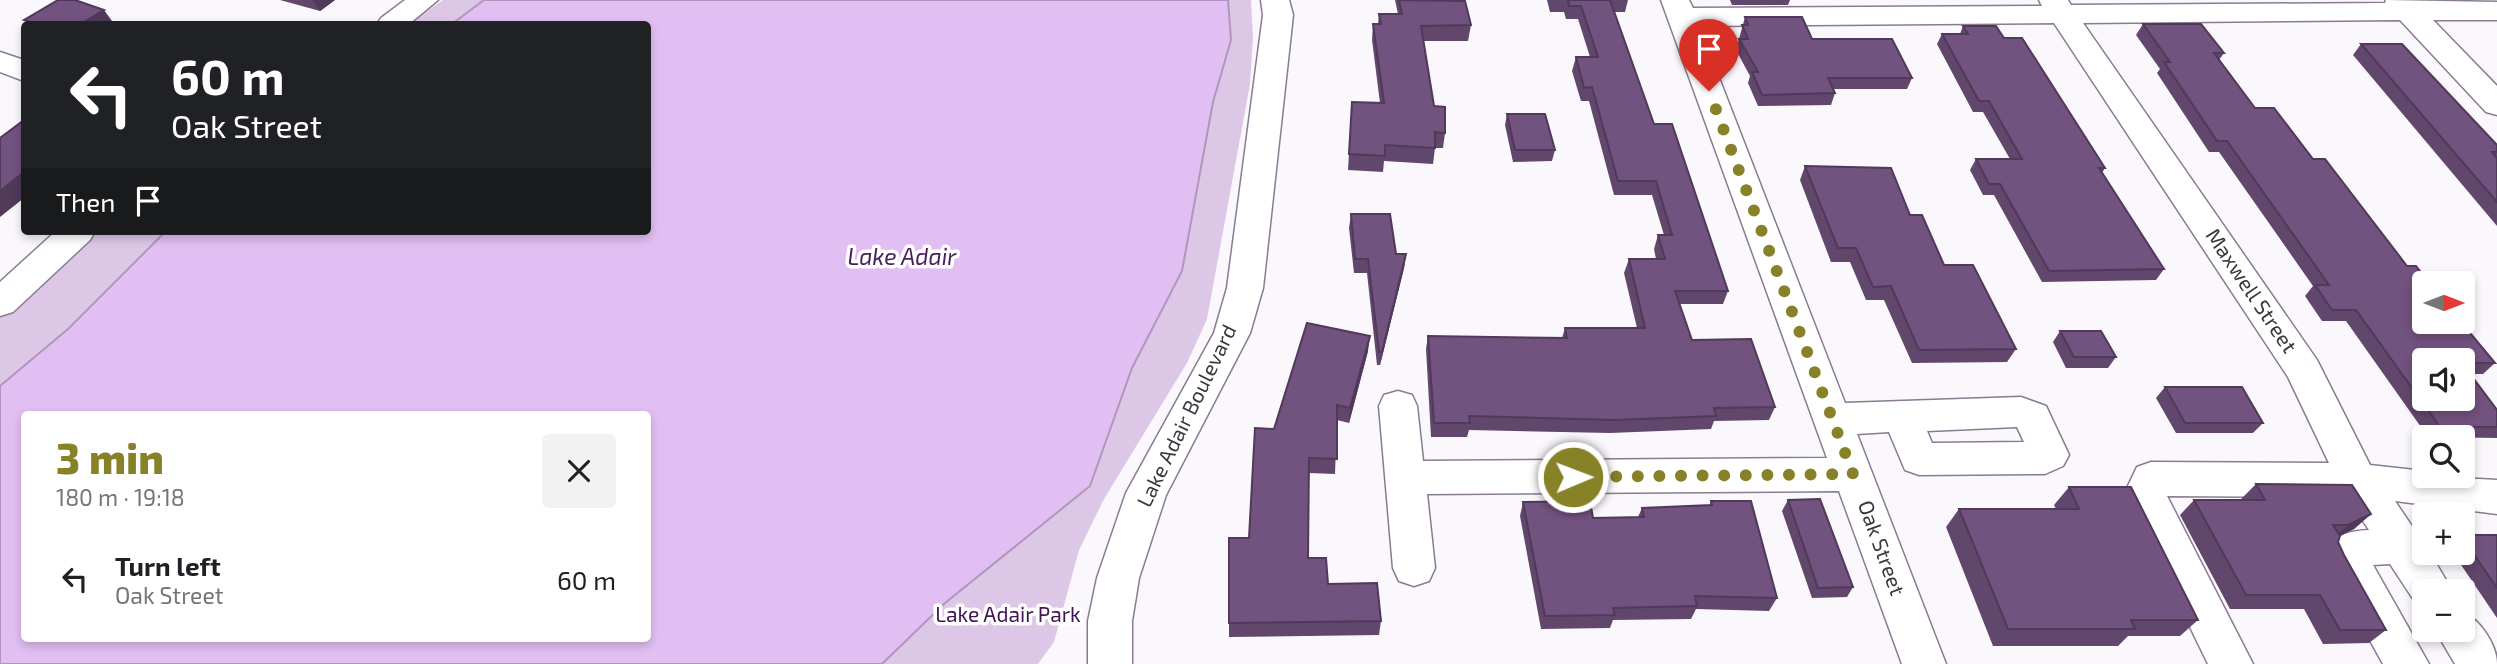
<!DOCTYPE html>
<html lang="en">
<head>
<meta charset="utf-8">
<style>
  :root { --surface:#fff; --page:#f2f2f2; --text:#202124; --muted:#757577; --accent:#878128 }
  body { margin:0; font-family:"Exo 2",sans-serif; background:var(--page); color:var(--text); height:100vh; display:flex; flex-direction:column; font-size:26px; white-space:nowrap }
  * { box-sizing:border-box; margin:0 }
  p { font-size:23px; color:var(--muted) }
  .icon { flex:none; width:38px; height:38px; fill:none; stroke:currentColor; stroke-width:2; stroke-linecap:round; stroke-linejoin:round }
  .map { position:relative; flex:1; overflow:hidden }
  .sheet { position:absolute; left:21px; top:411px; width:630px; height:231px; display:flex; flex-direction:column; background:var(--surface); border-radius:7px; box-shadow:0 4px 10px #0003 }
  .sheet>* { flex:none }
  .banner { position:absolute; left:21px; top:21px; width:630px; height:214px; border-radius:7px; box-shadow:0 4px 10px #0003; background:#202124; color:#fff; overflow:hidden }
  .needle { width:46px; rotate:90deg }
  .controls { position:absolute; left:2412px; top:271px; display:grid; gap:14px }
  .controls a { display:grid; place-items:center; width:63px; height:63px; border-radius:7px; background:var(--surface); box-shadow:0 4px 10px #0003; font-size:35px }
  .pin { position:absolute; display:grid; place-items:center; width:60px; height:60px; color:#fff; margin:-72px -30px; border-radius:50% 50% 50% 0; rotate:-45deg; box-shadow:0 0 7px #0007 }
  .pin .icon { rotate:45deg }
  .me { position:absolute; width:77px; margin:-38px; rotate:89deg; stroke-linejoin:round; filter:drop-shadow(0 0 5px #0008) }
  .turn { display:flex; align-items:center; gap:24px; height:147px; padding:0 35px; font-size:32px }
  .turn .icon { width:91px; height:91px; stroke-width:2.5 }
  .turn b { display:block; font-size:49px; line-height:60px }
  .then { display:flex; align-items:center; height:66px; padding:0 35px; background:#0003; gap:14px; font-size:26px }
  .round { display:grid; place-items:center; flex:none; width:74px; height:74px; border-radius:7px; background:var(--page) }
  .headline { display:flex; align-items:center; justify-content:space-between; height:119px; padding:0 35px }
  h1 { font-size:42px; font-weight:800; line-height:52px; color:var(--accent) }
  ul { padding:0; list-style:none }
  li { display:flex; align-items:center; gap:21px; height:98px; padding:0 35px }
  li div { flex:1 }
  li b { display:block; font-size:26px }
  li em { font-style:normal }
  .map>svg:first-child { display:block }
  .green { fill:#ddc7e7 }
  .water { fill:#e2bff2; stroke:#b096bc; stroke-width:2; fill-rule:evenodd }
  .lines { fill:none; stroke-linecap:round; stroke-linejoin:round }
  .minor-casing { stroke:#8a7b91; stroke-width:3 }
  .minor { fill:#fff; fill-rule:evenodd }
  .wall { fill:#62476d }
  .shaded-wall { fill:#503959 }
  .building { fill:#72527f; stroke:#503959; stroke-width:2; fill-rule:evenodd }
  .route { stroke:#878128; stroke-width:12; stroke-dasharray:0 21.6 }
  .labels { text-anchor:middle; stroke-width:7; stroke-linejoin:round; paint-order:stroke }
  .street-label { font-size:21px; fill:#3c363f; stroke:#fff }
  .park-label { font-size:21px; fill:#401551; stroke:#fff }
  .water-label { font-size:23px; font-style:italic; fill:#491e5a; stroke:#fff }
</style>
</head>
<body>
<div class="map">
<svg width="2497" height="664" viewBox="0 0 2497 664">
  <rect width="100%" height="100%" fill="#fbf8fd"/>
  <g class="green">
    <polygon points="443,0 484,0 452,24 409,24"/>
    <polygon points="1228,0 1251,0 1253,38 1250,84 1207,319 1187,363 1104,499 1079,550 1054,642 1038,664 882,664 945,603 1132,368 1182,271 1213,102 1231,40"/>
    <polygon points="99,231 166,231 68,329 0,386 0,315"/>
  </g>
  <path class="water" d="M484,0H1228L1231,40L1213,102L1182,271L1132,368L1090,486L945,603L882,664H0V386L68,329L166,231H648V24H452ZM24,415H648V639H24Z"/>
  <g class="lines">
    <defs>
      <g id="minor">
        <polygon points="405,0 438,0 409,24 377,24 381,18"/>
        <polygon points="1261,0 1289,0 1293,15 1263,288 1250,333 1166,495 1139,578 1132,621 1132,664 1088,664 1088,621 1097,578 1126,493 1214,333 1227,288 1263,15"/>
        <path d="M1661,0H1689L1693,8L2042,6L2039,0H2068L2071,5L2385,3L2386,0L2497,2V20H2433L2497,86V115L2486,112L2400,20L2083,23L2317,360L2370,465L2424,471V476L2497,480V514L2395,501L2424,544V553H2430L2453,592H2424V608L2417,605L2390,564L2373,565L2429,664H2383L2330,568L2324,555C2334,535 2347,531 2369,530L2347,497L2167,496L2253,664H2208L2127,497L2126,490L2137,467L2151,462L2329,463L2288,377L2054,23L1699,26L1845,403L2021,397L2046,406L2069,455L2063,466L2045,474L1919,475L1905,470L1889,432L1857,434L1946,664H1902L1839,491L1427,494L1435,568L1429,581L1414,586L1399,581L1393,568L1379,406L1384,395L1398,391L1412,395L1417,406L1423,461L1827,458ZM2017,427L2024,442L1932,443L1927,431Z"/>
        <polygon points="0,52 24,60 24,81 0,72"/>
        <polygon points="56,231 95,231 90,240 13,312 0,316 0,282"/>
        <path d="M2462,612C2480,619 2497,645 2497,664H2455L2435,630H2462Z"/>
      </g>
    </defs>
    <use href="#minor" class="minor-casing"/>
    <use href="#minor" class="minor"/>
  </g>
  <g class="wall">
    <polygon points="280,0 335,0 320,11"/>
    <polygon points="1395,0 1439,0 1471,25 1468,41 1423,41 1434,106 1445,133 1443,148 1435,148 1433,164 1384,161 1383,172 1348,170 1352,102 1380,103 1372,40 1373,24 1378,24 1379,14 1398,14"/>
    <polygon points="1547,0 1628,0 1625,12 1614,12 1629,57 1654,124 1728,291 1723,304 1680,304 1692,340 1775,407 1769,420 1714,421 1711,429 1610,433 1469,430 1467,437 1431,437 1426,349 1428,336 1562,338 1565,328 1637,328 1624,273 1629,259 1656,259 1654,249 1658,235 1664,235 1652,195 1614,195 1589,101 1581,101 1572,71 1576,57 1590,57 1578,19 1566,19 1564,12 1550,12"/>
    <polygon points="1730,0 1790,0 1788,5 1732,5"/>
    <polygon points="1745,17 1812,39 1912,78 1907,89 1833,89 1835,93 1831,105 1758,106 1748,83 1750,76 1736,50"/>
    <polygon points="2143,24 2224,53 2219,60 2255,108 2313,159 2407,266 2495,363 2483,374 2470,374 2497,410 2497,438 2428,437 2346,321 2322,321 2305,296 2313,286 2219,152 2209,152 2157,73 2160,69 2136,35"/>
    <polygon points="1963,26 2004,38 2105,168 2102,173 2164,269 2156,280 2042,282 1994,195 1983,195 1970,170 1976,159 2010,159 1983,112 1973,112 1937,44 1942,34 1960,34"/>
    <polygon points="2361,44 2497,145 2497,226 2353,55"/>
    <polygon points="1507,114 1555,150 1552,161 1513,162 1505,125"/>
    <polygon points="1805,166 1910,215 1944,265 2016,349 2007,362 1912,363 1884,300 1866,300 1850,262 1831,262 1800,180"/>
    <polygon points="1351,214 1396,254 1406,254 1404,268 1380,365 1377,365 1367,273 1354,273 1349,228"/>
    <polygon points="2060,331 2116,357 2108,368 2066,368 2053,342"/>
    <polygon points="1368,351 1349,423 1337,420 1335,474 1309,473 1308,558 1328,584 1381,621 1379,635 1229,637 1229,538 1249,538 1274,429"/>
    <polygon points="2165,387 2263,423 2253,433 2176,433 2156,398"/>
    <polygon points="2256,484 2371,514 2354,529 2340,536 2338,542 2344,555 2386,630 2369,643 2323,644 2304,609 2230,609 2180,515 2194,500 2242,500 2241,499"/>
    <polygon points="2069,487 2198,620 2180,636 2128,636 2118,646 1993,646 1946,527 1959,509 2056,509 2054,505"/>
    <polygon points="1788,500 1853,587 1847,597 1812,598 1782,511"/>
    <polygon points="1711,501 1777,598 1769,611 1696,609 1691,619 1613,620 1610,628 1541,629 1520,516 1523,502 1593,518 1638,517 1642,508 1709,506"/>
    <polygon points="2462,535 2497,535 2497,618 2453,553 2462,553"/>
  </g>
  <g class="shaded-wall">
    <polygon points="313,0 335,0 320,11"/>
    <polygon points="104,10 112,21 107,24 80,24"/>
    <polygon points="24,172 24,198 0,217 0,191"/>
    <polygon points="1406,254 1404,268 1380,365 1382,352"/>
    <polygon points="1370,336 1368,351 1349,423 1350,408"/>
    <polygon points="2371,514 2354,529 2331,540 2348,525"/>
  </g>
  <g class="building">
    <polygon points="58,0 75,0 104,10 80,24 36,24 24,20"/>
    <polygon points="1399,0 1465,1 1471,25 1421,26 1434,106 1445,107 1445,133 1435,132 1435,148 1385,145 1385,156 1349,154 1352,102 1384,103 1373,24 1381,24 1379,14 1402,14"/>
    <polygon points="1568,0 1610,0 1654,124 1672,124 1728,291 1675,291 1692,340 1751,339 1775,407 1714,408 1716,416 1614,420 1469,416 1470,423 1434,423 1428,336 1567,338 1565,328 1645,328 1629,259 1665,259 1658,235 1672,235 1656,181 1618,181 1592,87 1584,88 1576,57 1598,57 1581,6 1569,6"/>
    <polygon points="1745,17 1802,17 1812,39 1892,39 1912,78 1828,78 1835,93 1762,95 1752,72 1758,72 1739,39 1748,39 1742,25 1748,25"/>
    <path d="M2143,24H2201L2224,53H2214L2255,108H2274L2313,159H2325L2407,266H2416L2430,284H2424V322H2461L2495,363H2462L2497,410V427H2440L2356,310H2332L2315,285H2329L2227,141H2217L2164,62H2170ZM2424,360H2462V399H2424Z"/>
    <polygon points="1963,26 1996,26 2004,38 2022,38 2105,168 2099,168 2164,269 2049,271 2000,184 1989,184 1976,159 2022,159 1989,101 1979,101 1942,34 1968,34"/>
    <polygon points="2361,44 2402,44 2497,145 2497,152 2492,152 2497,158 2497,202"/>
    <polygon points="1507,114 1545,114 1555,150 1515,150"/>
    <polygon points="24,120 24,172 0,191 0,138"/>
    <polygon points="1805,166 1891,168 1910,215 1922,215 1944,265 1973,265 2016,349 1919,350 1891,286 1873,287 1856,248 1838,248"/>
    <polygon points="1351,214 1390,214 1396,254 1406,254 1382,352 1379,352 1368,259 1355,259"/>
    <polygon points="1307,323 1370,336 1350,408 1337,405 1337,459 1309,458 1308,558 1326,558 1328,584 1377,583 1381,621 1229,623 1229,538 1249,538 1255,428 1274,429"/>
    <polygon points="2060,331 2101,331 2116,357 2074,357"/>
    <polygon points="2165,387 2242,387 2263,423 2185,423"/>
    <polygon points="2256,484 2352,485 2371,514 2348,525 2333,525 2340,536 2338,542 2344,555 2386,630 2340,630 2320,595 2246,595 2194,500 2265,500"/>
    <polygon points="2069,487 2131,487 2198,620 2131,620 2135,629 2008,629 1959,509 2079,509"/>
    <polygon points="1820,499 1853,587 1818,588 1788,500"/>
    <polygon points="1590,501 1593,518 1644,517 1642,508 1712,505 1711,501 1751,501 1777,598 1695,596 1697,606 1613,608 1615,615 1545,616 1523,502"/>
    <polygon points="2462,535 2497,535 2497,588 2462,537"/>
  </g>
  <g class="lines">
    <polyline class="route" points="1573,477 1853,474 1709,91"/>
  </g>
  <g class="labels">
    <g class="street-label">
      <text transform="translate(2251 291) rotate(56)" y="7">Maxwell Street</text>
      <text transform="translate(1187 416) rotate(-64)" y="7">Lake Adair Boulevard</text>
      <text transform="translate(1881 548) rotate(70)" y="7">Oak Street</text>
    </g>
    <g class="park-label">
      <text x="1008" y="622">Lake Adair Park</text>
    </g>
    <g class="water-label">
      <text x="902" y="265">Lake Adair</text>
    </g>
  </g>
</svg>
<div class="controls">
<a><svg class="needle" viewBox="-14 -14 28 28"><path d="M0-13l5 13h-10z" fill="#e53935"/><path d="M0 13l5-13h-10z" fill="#757577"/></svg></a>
<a><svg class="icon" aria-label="sound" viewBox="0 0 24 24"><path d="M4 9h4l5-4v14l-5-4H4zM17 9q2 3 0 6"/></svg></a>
<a><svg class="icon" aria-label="search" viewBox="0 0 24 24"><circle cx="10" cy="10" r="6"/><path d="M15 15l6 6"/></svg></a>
<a>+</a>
<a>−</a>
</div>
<div class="pin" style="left:1709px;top:91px;background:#d93025"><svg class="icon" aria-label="arrive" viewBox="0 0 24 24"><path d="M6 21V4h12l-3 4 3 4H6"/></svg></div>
<svg class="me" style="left:1573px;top:477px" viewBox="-20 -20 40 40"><circle r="17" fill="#878128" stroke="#fff" stroke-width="3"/><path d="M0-11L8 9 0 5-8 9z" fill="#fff"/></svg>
<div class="banner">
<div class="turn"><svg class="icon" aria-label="left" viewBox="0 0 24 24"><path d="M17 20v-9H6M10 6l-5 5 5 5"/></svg><div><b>60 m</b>Oak Street</div></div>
<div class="then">Then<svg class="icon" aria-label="arrive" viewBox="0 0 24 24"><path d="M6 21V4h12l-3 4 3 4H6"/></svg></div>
</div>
<section class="sheet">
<div class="headline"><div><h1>3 min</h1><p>180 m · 19:18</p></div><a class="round"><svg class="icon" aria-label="close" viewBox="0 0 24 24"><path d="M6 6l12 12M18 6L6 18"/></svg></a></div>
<ul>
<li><svg class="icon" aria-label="left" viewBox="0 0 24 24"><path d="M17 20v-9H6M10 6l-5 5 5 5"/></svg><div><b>Turn left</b><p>Oak Street</p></div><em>60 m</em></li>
</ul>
</section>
</div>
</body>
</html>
